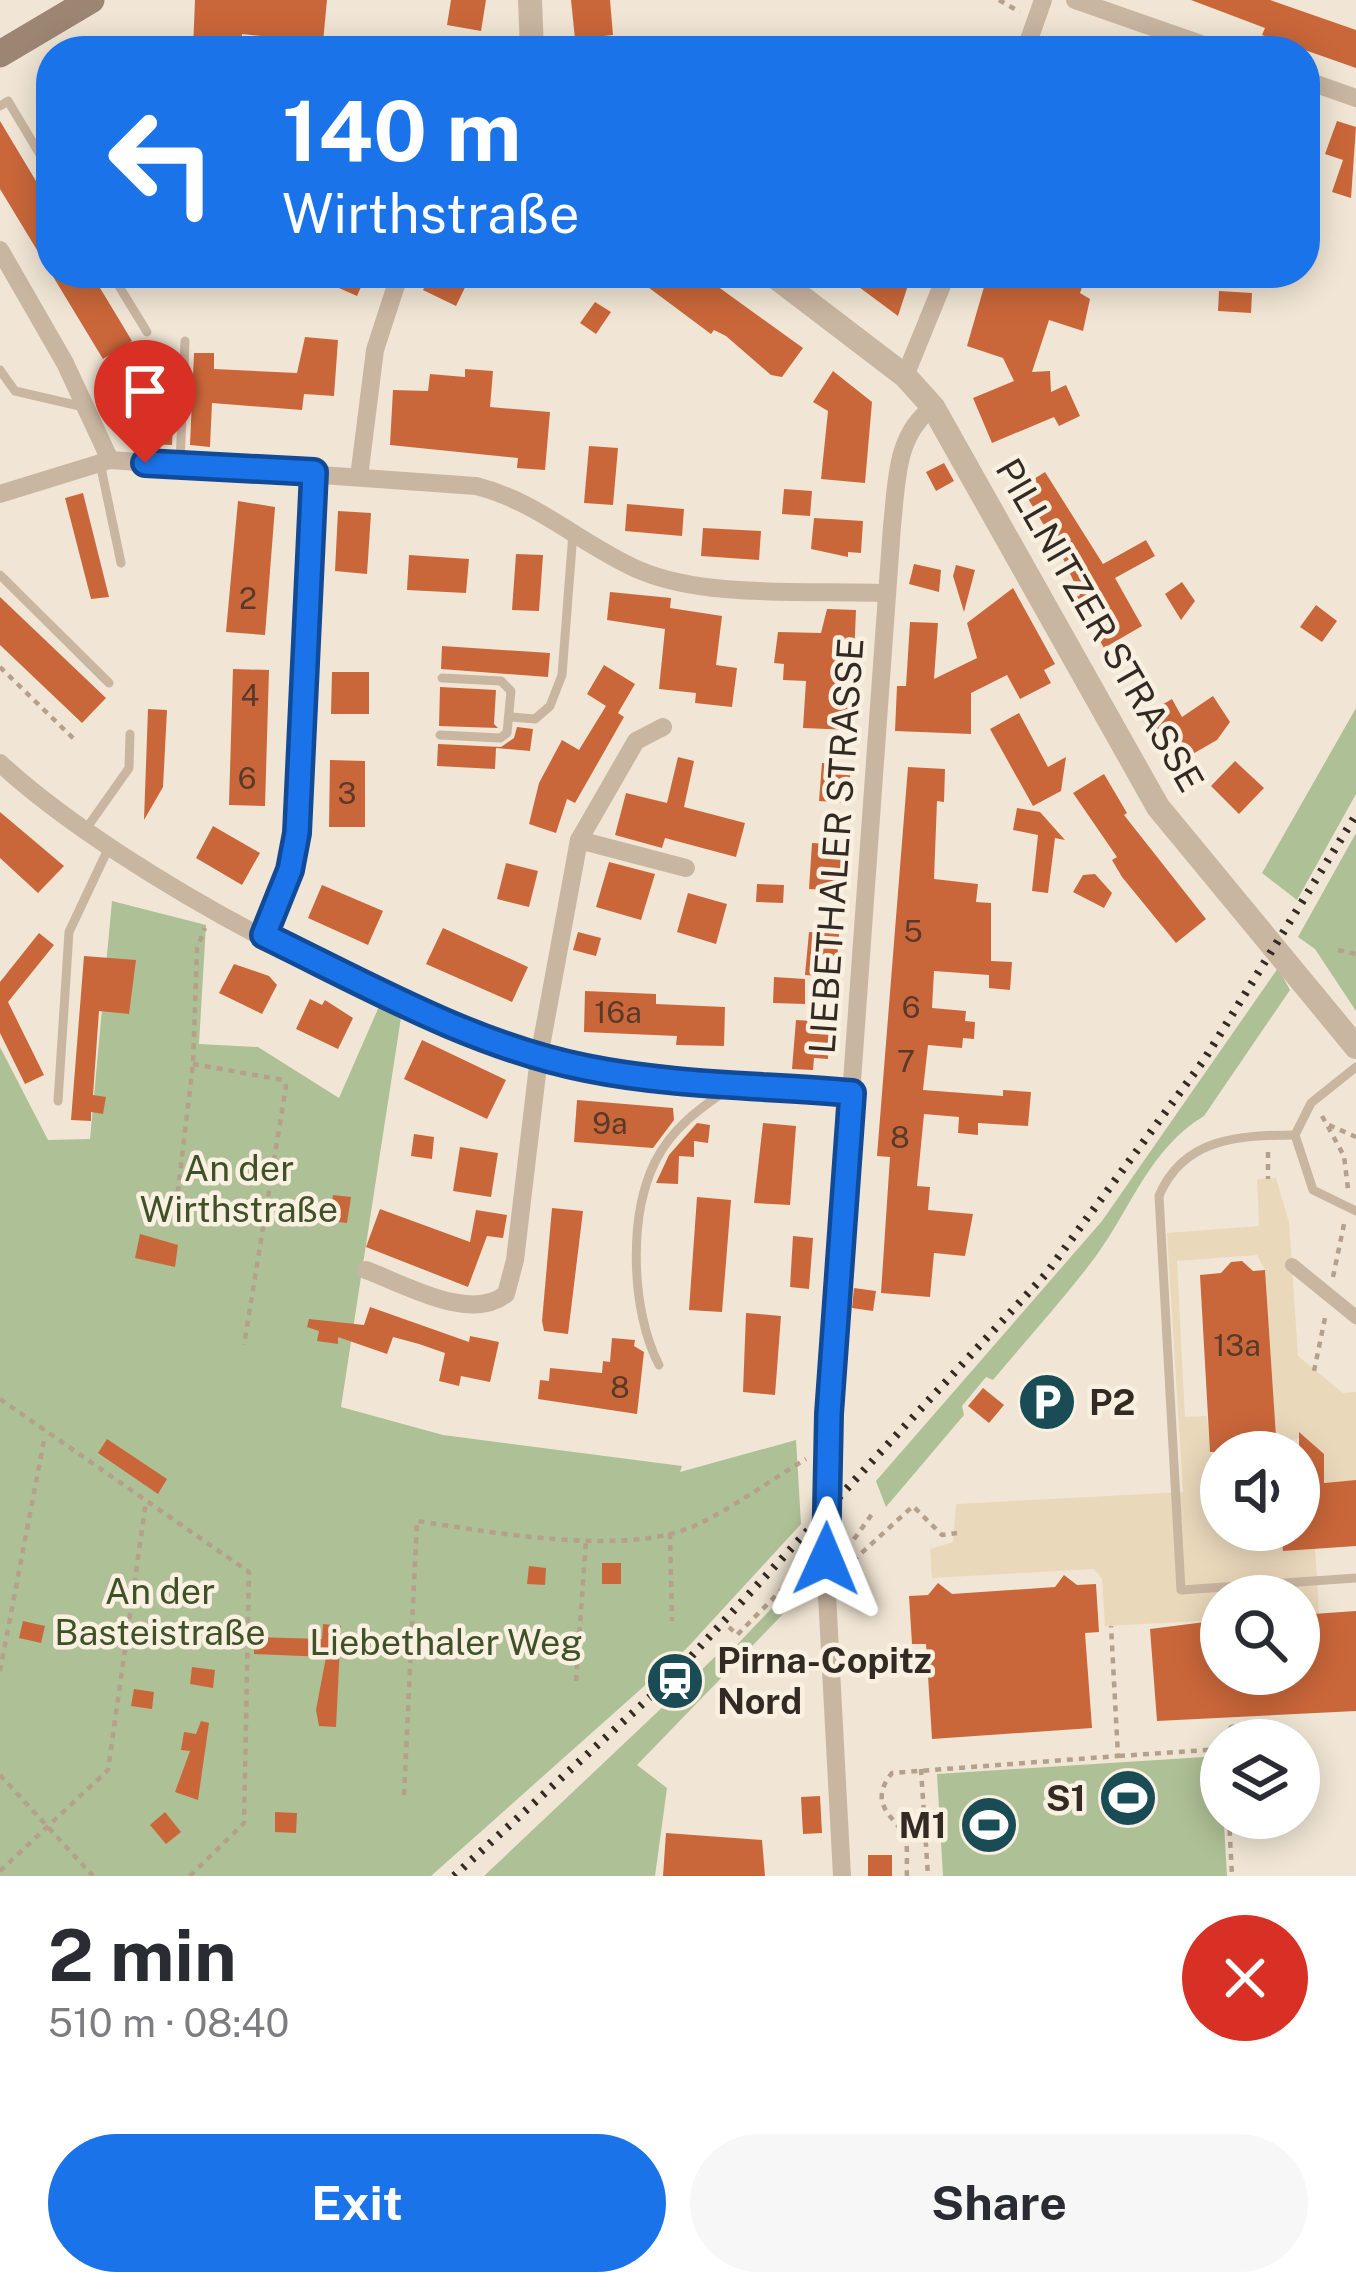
<!DOCTYPE html>
<html lang="en">
<head>
<meta charset="utf-8">
<style>
  :root { --surface:#fff; --page:#f7f7f7; --text:#2b2b33; --muted:#7c7c81; --accent:#1a73e8 }
  body { margin:0; font-family:"Public Sans",sans-serif; background:var(--page); color:var(--text); height:100vh; display:flex; flex-direction:column; font-size:45px; white-space:nowrap }
  * { box-sizing:border-box; margin:0 }
  p { font-size:39px; color:var(--muted) }
  .icon { flex:none; width:66px; height:66px; fill:none; stroke:currentColor; stroke-width:2; stroke-linecap:round; stroke-linejoin:round }
  .map { position:relative; height:1876px; overflow:hidden }
  .details { display:flex; flex-direction:column; background:var(--surface); flex:1 }
  .details>* { flex:none }
  .top-card { position:absolute; left:36px; top:36px; width:1284px; height:252px; border-radius:48px; box-shadow:0 6px 30px #0003; background:#1a73e8; color:#fff; overflow:hidden }
  .tools { position:absolute; left:1200px; top:1431px; display:grid; gap:24px }
  .tools a { display:grid; place-items:center; width:120px; height:120px; border-radius:50%; background:var(--surface); box-shadow:0 6px 30px #0003; font-size:60px }
  .pin { position:absolute; display:grid; place-items:center; width:102px; height:102px; color:#fff; margin:-123px -51px; border-radius:50% 50% 50% 0; rotate:-45deg; box-shadow:0 0 12px #0007 }
  .pin .icon { rotate:45deg }
  .me { position:absolute; width:132px; margin:-66px; rotate:1deg; stroke-linejoin:round; filter:drop-shadow(0 0 9px #0008) }
  .turn { display:flex; align-items:center; gap:42px; height:252px; padding:0 48px; font-size:54px }
  .turn .icon { width:156px; height:156px; stroke-width:2.5 }
  .turn b { display:block; font-size:84px; line-height:102px }
  .round { display:grid; place-items:center; flex:none; width:126px; height:126px; border-radius:63px; background:var(--page) }
  .headline { display:flex; align-items:center; justify-content:space-between; height:204px; padding:0 48px }
  h1 { font-size:72px; font-weight:700; line-height:90px }
  .primary-button { display:flex; gap:24px; margin-top:auto; padding:24px 48px }
  .primary-button a { flex:1; height:138px; border-radius:72px; background:var(--accent); color:#fff; font-size:48px; font-weight:700; line-height:138px; text-align:center }
  .primary-button a+a { background:var(--page); color:var(--text) }
  .map>svg:first-child { display:block }
  .green { fill:#aec095 }
  .plaza { fill:#ead8bb }
  .building { fill:#ca673a }
  .lines { fill:none; stroke-linecap:round; stroke-linejoin:round }
  .path { stroke:#b4a08b; stroke-width:4.5; stroke-dasharray:6 6; stroke-linecap:butt }
  .service { stroke:#c9b6a1; stroke-width:9 }
  .pedestrian { stroke:#c9b6a1; stroke-width:14 }
  .minor { stroke:#c9b6a1; stroke-width:18 }
  .tertiary { stroke:#c9b6a1; stroke-width:24 }
  .secondary { stroke:#9c8573; stroke-width:27 }
  .rail { stroke:#332a24; stroke-width:8; stroke-dasharray:3 9; stroke-linecap:butt }
  .route-casing { stroke:#114b97; stroke-width:30 }
  .route { stroke:#1a73e8; stroke-width:21 }
  .labels { text-anchor:middle; stroke-width:9; stroke-linejoin:round; paint-order:stroke }
  .number-label { font-size:30px; fill:#59392a }
  .street-label { font-size:36px; fill:#332a24; stroke:#f9f0e1 }
  .park-label { font-size:36px; fill:#3f5127; stroke:#f9f0e1 }
  .poi-label { font-size:36px; font-weight:bold; fill:#332a24; stroke:#f9f0e1; text-anchor:start }
</style>
</head>
<body>
<div class="map">
<svg width="1356" height="1876" viewBox="0 0 1356 1876">
  <rect width="100%" height="100%" fill="#f1e6d5"/>
  <g class="green">
    <polygon points="1356,708 1356,794 1297,900 1262,873"/>
    <polygon points="1356,833 1356,1011 1315,949 1298,937"/>
    <polygon points="112,901 206,925 199,1044 258,1047 339,1098 381,1002 402,1011 341,1407 443,1435 682,1466 680,1472 796,1440 801,1524 687,1648 431,1876 0,1876 0,1047 48,1140 90,1139"/>
    <path d="M1278,968L1290,990L1204,1116C1150,1148 1131,1208 1096,1256C1064,1299 1027,1339 993,1380L986,1377L962,1406L964,1415L886,1507L876,1481L1102,1221Z"/>
    <polygon points="809,1569 818,1569 818,1578 637,1765 667,1788 655,1876 484,1876 669,1701 678,1709 697,1690 690,1681 725,1647 731,1651"/>
    <polygon points="1220,1756 1227,1876 943,1876 937,1774"/>
  </g>
  <polygon class="plaza" points="1276,1178 1289,1222 1298,1356 1343,1393 1356,1392 1356,1480 1321,1483 1304,1437 1276,1444 1265,1270 1257,1255 1177,1261 1185,1417 1207,1416 1214,1489 1221,1489 1221,1530 1249,1530 1261,1540 1282,1539 1284,1551 1315,1548 1319,1614 1299,1615 1299,1596 1221,1596 1221,1620 1105,1626 1102,1579 1094,1569 932,1578 930,1549 953,1542 956,1504 1183,1492 1167,1233 1259,1226 1257,1179"/>
  <g class="building">
    <polygon points="195,0 327,0 323,42 242,34 241,50 193,49"/>
    <polygon points="451,0 486,0 481,31 447,25"/>
    <polygon points="571,0 610,0 613,35 575,39"/>
    <polygon points="1191,0 1270,0 1356,30 1356,68 1262,35 1265,28"/>
    <polygon points="0,121 51,206 51,273 91,273 132,341 103,359 0,189"/>
    <polygon points="1337,121 1356,127 1351,198 1332,192 1343,160 1325,154"/>
    <polygon points="305,273 367,273 357,296"/>
    <polygon points="432,273 472,273 456,306 423,290"/>
    <polygon points="629,273 699,273 803,348 782,377 771,375 726,336 714,330 711,334"/>
    <polygon points="840,273 912,273 898,316"/>
    <polygon points="988,273 1031,273 1063,283 1067,273 1085,278 1080,293 1090,299 1083,331 1049,320 1032,372 1050,371 1051,392 1066,385 1080,416 1059,426 1054,417 992,443 973,398 1014,381 1003,358 967,346"/>
    <polygon points="1219,291 1252,293 1251,313 1218,311"/>
    <polygon points="595,302 611,312 596,334 580,323"/>
    <polygon points="305,337 338,340 334,396 304,394 302,410 212,403 210,447 190,445 194,353 214,353 214,369 297,373"/>
    <polygon points="152,351 176,352 172,445 148,444"/>
    <polygon points="465,369 493,371 490,407 550,412 545,470 517,468 518,458 390,445 393,390 428,391 430,374 465,377"/>
    <polygon points="833,371 872,402 865,483 821,479 828,411 813,402"/>
    <polygon points="589,446 618,448 613,505 584,503"/>
    <polygon points="944,463 954,481 936,491 926,472"/>
    <polygon points="1045,472 1103,564 1146,540 1155,556 1115,578 1142,626 1104,648 1075,598 1080,595 1060,552 1021,487"/>
    <polygon points="784,489 812,491 810,516 782,514"/>
    <polygon points="83,493 109,597 91,599 65,498"/>
    <polygon points="238,501 275,507 265,635 226,632"/>
    <polygon points="627,504 684,509 682,536 625,531"/>
    <polygon points="338,511 371,513 367,574 335,571"/>
    <polygon points="814,518 863,521 861,553 848,552 848,557 811,549"/>
    <polygon points="703,528 761,531 759,560 701,556"/>
    <polygon points="516,554 543,555 539,611 512,610"/>
    <polygon points="409,555 469,559 466,593 407,590"/>
    <polygon points="914,564 941,570 939,592 909,584"/>
    <polygon points="956,565 975,570 964,612 953,576"/>
    <polygon points="1182,582 1195,601 1181,620 1165,594"/>
    <polygon points="1013,588 1055,664 1044,670 1051,683 1020,699 1007,675 971,693 971,734 895,731 897,686 906,686 910,622 938,623 934,679 977,658 967,623"/>
    <polygon points="610,592 671,598 670,608 722,616 716,665 737,668 732,707 695,703 696,693 659,689 665,629 607,620"/>
    <polygon points="0,597 106,698 82,723 0,645"/>
    <polygon points="1316,605 1337,621 1322,642 1300,627"/>
    <polygon points="827,609 856,610 851,730 803,728 806,681 783,680 784,664 774,663 778,632 821,633"/>
    <polygon points="442,646 550,653 548,677 441,669"/>
    <polygon points="604,665 635,684 618,713 624,717 575,803 567,799 556,833 529,824 539,783 562,740 579,750 606,706 587,694"/>
    <polygon points="233,669 269,670 265,806 229,805"/>
    <polygon points="332,672 369,672 369,714 331,714"/>
    <polygon points="440,687 496,690 494,724 498,728 439,726"/>
    <polygon points="1213,696 1230,722 1217,740 1170,767 1141,717 1172,699 1182,717"/>
    <polygon points="148,709 167,710 163,787 144,820"/>
    <polygon points="1019,713 1048,767 1066,757 1061,791 1033,806 990,729"/>
    <polygon points="517,727 533,729 530,751 496,748 495,769 437,766 438,744 501,747 514,738"/>
    <polygon points="678,757 694,761 684,807 745,823 736,857 665,838 662,848 615,835 626,793 667,803"/>
    <polygon points="330,760 365,761 365,827 329,827"/>
    <polygon points="1235,761 1264,788 1239,814 1211,786"/>
    <polygon points="822,763 851,765 848,803 819,801"/>
    <polygon points="908,767 945,769 944,802 937,801 934,879 978,884 976,902 991,903 991,961 1012,962 1010,990 989,988 989,975 934,971 932,1008 966,1011 965,1021 975,1022 974,1039 963,1038 962,1048 928,1045 923,1090 1003,1096 1003,1090 1031,1092 1028,1126 978,1123 978,1135 958,1133 959,1117 924,1114 917,1186 930,1187 928,1210 973,1214 965,1256 934,1253 930,1297 881,1293 890,1157 877,1156"/>
    <polygon points="1104,774 1127,813 1124,815 1206,919 1176,943 1122,877 1112,860 1117,857 1073,793"/>
    <polygon points="1017,808 1040,812 1065,840 1055,838 1048,893 1032,891 1038,835 1013,830"/>
    <polygon points="0,812 64,866 38,893 0,858"/>
    <polygon points="213,826 260,853 242,885 196,858"/>
    <polygon points="812,843 845,845 842,891 809,889"/>
    <polygon points="609,862 655,874 641,920 596,907"/>
    <polygon points="506,863 538,871 529,907 497,899"/>
    <polygon points="1095,874 1112,893 1104,908 1073,892 1083,875"/>
    <polygon points="757,884 784,885 783,903 756,902"/>
    <polygon points="322,885 383,911 368,945 308,918"/>
    <polygon points="688,893 727,904 716,944 677,932"/>
    <polygon points="443,928 528,967 512,1002 426,964"/>
    <polygon points="578,932 601,938 596,956 573,950"/>
    <polygon points="809,932 839,934 836,977 805,975"/>
    <polygon points="39,933 54,945 8,1002 44,1075 25,1084 0,1033 0,982"/>
    <polygon points="84,956 136,960 129,1014 99,1011 93,1095 106,1097 103,1114 91,1112 91,1121 71,1120"/>
    <polygon points="234,964 269,976 277,985 262,1014 219,993"/>
    <polygon points="774,977 805,979 805,1004 773,1003"/>
    <polygon points="585,991 656,994 656,1004 725,1007 724,1046 676,1045 677,1036 584,1032"/>
    <polygon points="310,999 322,1005 325,1000 353,1018 338,1049 296,1029"/>
    <polygon points="796,1020 830,1022 828,1059 814,1058 813,1070 792,1069"/>
    <polygon points="422,1040 506,1080 487,1119 404,1079"/>
    <polygon points="577,1100 673,1108 674,1120 653,1148 574,1142"/>
    <polygon points="697,1123 710,1125 708,1143 694,1141 694,1157 679,1156 678,1184 656,1183 669,1155"/>
    <polygon points="763,1123 796,1126 790,1205 754,1203"/>
    <polygon points="414,1134 434,1137 432,1159 411,1156"/>
    <polygon points="460,1147 498,1153 491,1197 453,1191"/>
    <polygon points="333,1195 351,1197 347,1223 330,1221"/>
    <polygon points="697,1197 731,1200 722,1312 689,1310"/>
    <polygon points="552,1208 583,1211 568,1334 544,1331 542,1321"/>
    <polygon points="380,1209 470,1242 476,1210 507,1215 503,1238 487,1236 468,1287 366,1247"/>
    <polygon points="140,1234 178,1245 175,1267 135,1258"/>
    <polygon points="793,1236 813,1238 809,1289 790,1287"/>
    <polygon points="1242,1261 1253,1271 1265,1270 1277,1452 1210,1452 1200,1275 1221,1273 1231,1262"/>
    <polygon points="854,1288 876,1291 873,1311 852,1308"/>
    <polygon points="370,1307 469,1342 470,1336 499,1342 490,1382 461,1376 459,1386 439,1381 445,1353 419,1344 393,1337 387,1354 338,1337 338,1344 317,1341 319,1331 307,1327 309,1319 364,1325"/>
    <polygon points="746,1313 781,1316 775,1395 743,1392"/>
    <polygon points="612,1338 635,1340 634,1346 644,1352 637,1414 538,1399 540,1380 549,1381 550,1368 602,1373 603,1361 610,1362"/>
    <polygon points="983,1388 1004,1405 989,1423 968,1406"/>
    <polygon points="1299,1432 1324,1454 1324,1483 1356,1480 1356,1546 1283,1551 1281,1530 1299,1530"/>
    <polygon points="107,1439 167,1479 158,1494 98,1453"/>
    <rect x="602" y="1563" width="19" height="21"/>
    <polygon points="529,1566 546,1568 545,1585 527,1584"/>
    <polygon points="1064,1575 1077,1585 1096,1584 1099,1632 1085,1633 1092,1728 932,1739 926,1644 912,1644 909,1596 928,1595 938,1583 952,1594 1055,1587"/>
    <polygon points="1356,1611 1356,1711 1157,1721 1150,1629 1221,1620 1221,1674 1299,1674 1299,1615"/>
    <polygon points="23,1621 45,1626 41,1643 19,1638"/>
    <polygon points="323,1624 341,1626 336,1727 319,1726 316,1710 326,1657 254,1654 254,1637 322,1639"/>
    <polygon points="192,1667 215,1670 213,1688 190,1684"/>
    <polygon points="134,1689 154,1692 152,1709 131,1706"/>
    <polygon points="201,1721 209,1723 198,1800 175,1792 190,1751 181,1750 184,1732 196,1734"/>
    <polygon points="820,1796 822,1833 803,1834 801,1797"/>
    <polygon points="165,1812 181,1832 166,1844 150,1825"/>
    <polygon points="275,1812 297,1813 296,1833 275,1832"/>
    <polygon points="666,1833 762,1840 765,1876 663,1876"/>
    <rect x="868" y="1855" width="24" height="21"/>
  </g>
  <g class="lines">
    <g class="path">
      <polyline points="999,0 1020,12"/>
      <polyline points="0,667 77,742"/>
      <polyline points="1338,950 1356,954"/>
      <polyline points="193,1064 283,1080 286,1086 244,1345"/>
      <polyline points="1322,1116 1344,1156 1348,1189"/>
      <polyline points="1329,1125 1356,1137"/>
      <polyline points="1268,1152 1268,1179"/>
      <polyline points="175,1216 193,1064 197,948 205,928"/>
      <polyline points="1333,1277 1344,1224"/>
      <polyline points="1314,1371 1325,1318"/>
      <polyline points="0,1399 249,1572 244,1823 190,1876"/>
      <polyline points="670,1533 672,1621"/>
      <polyline points="847,1549 872,1514"/>
      <polyline points="844,1569 913,1506 942,1535 957,1533"/>
      <polyline points="729,1627 737,1635 804,1567"/>
      <polyline points="0,1671 45,1435"/>
      <polyline points="576,1681 586,1540"/>
      <polyline points="1225,1740 1231,1727 1262,1722 1277,1736"/>
      <polyline points="1119,1756 1221,1749"/>
      <polyline points="921,1769 928,1876"/>
      <polyline points="0,1775 93,1876"/>
      <path d="M404,1795L417,1521C490,1532 626,1557 694,1526C733,1508 769,1481 806,1459"/>
      <polyline points="1229,1818 1232,1876"/>
      <polyline points="0,1871 108,1770 146,1501"/>
      <path d="M907,1876C906,1864 909,1846 904,1835C894,1816 867,1804 892,1773L1118,1756L1111,1626"/>
    </g>
    <g class="service">
      <polyline points="0,106 8,101 51,173"/>
      <polyline points="111,273 147,332"/>
      <polyline points="0,370 15,391 84,407"/>
      <polyline points="100,463 121,563"/>
      <polyline points="180,465 185,341"/>
      <polyline points="0,575 109,683"/>
      <polyline points="511,717 535,719 550,706 562,675 573,533"/>
      <polyline points="440,735 500,738 507,733 511,691 501,681 442,678"/>
      <polyline points="86,829 129,768 130,734"/>
      <polyline points="1356,1067 1311,1103 1295,1135 1313,1190 1356,1211"/>
      <polyline points="58,1101 69,932 109,847"/>
      <path d="M1295,1135C1239,1135 1183,1138 1159,1196L1181,1590L1356,1578"/>
      <path d="M659,1365C631,1311 628,1217 655,1162C672,1128 699,1109 728,1089"/>
    </g>
    <polyline class="pedestrian" points="1292,1265 1356,1317"/>
    <g class="minor">
      <polyline points="1075,0 1221,51"/>
      <polyline points="1025,51 1043,0"/>
      <polyline points="1305,80 1356,98"/>
      <polyline points="0,250 65,363 110,460"/>
      <polyline points="905,376 947,273"/>
      <polyline points="359,477 375,350 400,273"/>
      <path d="M0,494L110,460L476,486C537,501 582,545 639,570C705,599 812,590 885,593"/>
      <path d="M0,763C124,878 415,1029 579,1067C668,1088 761,1085 852,1093"/>
      <polyline points="579,840 686,868"/>
      <polyline points="264,935 290,870 297,833 314,473"/>
      <path d="M366,1270C404,1284 471,1323 506,1294L515,1260L539,1057L579,840L636,741L663,727"/>
      <path d="M842,1876L826,1576L828,1414L892,526C897,482 895,435 933,407"/>
    </g>
    <g class="tertiary">
      <polyline points="530,0 532,51"/>
      <polyline points="770,273 905,376 933,407 1158,807 1356,1047"/>
    </g>
    <polyline class="secondary" points="0,54 91,0"/>
    <polyline class="rail" points="454,1876 672,1677 1045,1275 1204,1060 1356,815"/>
  </g>
  <g class="lines">
    <defs>
      <path id="route" d="M145,463L314,472L297,833L290,870L264,935C367,985 474,1046 586,1068C674,1086 763,1085 852,1093L829,1414L826,1559"/>
    </defs>
    <use href="#route" class="route-casing"/>
    <use href="#route" class="route"/>
  </g>
  <defs>
    <symbol id="parking-disc" viewBox="-11 -11 22 22"><circle r="9.5" fill="#194c55" stroke="#f9f0e1"/><path d="M-3.5-5.5H1a3.5 3.5 0 0 1 0 7H-1V5.5H-3.5ZM-1-3.4V-.6H.8a1.4 1.4 0 0 0 0-2.8Z" fill="#fff"/></symbol>
    <symbol id="station-disc" viewBox="-11 -11 22 22"><circle r="9.5" fill="#194c55" stroke="#f9f0e1"/><path d="M-3-6H3Q5-6 5-4V2Q5 4 3 4L4.5 6H3L1.5 4h-3L-3 6H-4.5L-3 4Q-5 4-5 2V-4Q-5-6-3-6ZM-3.5-4v3h7v-3ZM-3.5 1v1.5H-2V1ZM2 1v1.5H3.5V1Z" fill="#fff"/></symbol>
    <symbol id="stadium-disc" viewBox="-11 -11 22 22"><circle r="9.5" fill="#194c55" stroke="#f9f0e1"/><path d="M0-5a6.5 5 0 1 0 0 10a6.5 5 0 1 0 0-10ZM-3.5-1.8h7v3.6h-7Z" fill="#fff"/></symbol>
  </defs>
  <g fill-rule="evenodd">
    <use href="#parking-disc" x="1014" y="1369" width="66" height="66"/>
    <use href="#station-disc" x="642" y="1648" width="66" height="66"/>
    <use href="#stadium-disc" x="1095" y="1765" width="66" height="66"/>
    <use href="#stadium-disc" x="956" y="1792" width="66" height="66"/>
  </g>
  <g class="labels">
    <g class="number-label">
      <text x="248" y="609">2</text>
      <text x="250" y="706">4</text>
      <text x="247" y="789">6</text>
      <text x="347" y="804">3</text>
      <text x="913" y="942">5</text>
      <text x="911" y="1018">6</text>
      <text x="618" y="1023">16a</text>
      <text x="906" y="1072">7</text>
      <text x="610" y="1134">9a</text>
      <text x="900" y="1148">8</text>
      <text x="1237" y="1356">13a</text>
      <text x="620" y="1398">8</text>
    </g>
    <g class="street-label">
      <text transform="translate(1100 625) rotate(60)" y="13">PILLNITZER STRASSE</text>
      <text transform="translate(836 846) rotate(-86)" y="13">LIEBETHALER STRASSE</text>
    </g>
    <g class="park-label">
      <text x="239" y="1181">An der<tspan x="239" dy="41">Wirthstraße</tspan></text>
      <text x="160" y="1604">An der<tspan x="160" dy="41">Basteistraße</tspan></text>
      <text x="446" y="1655">Liebethaler Weg</text>
    </g>
    <g class="poi-label">
      <text x="1089" y="1415">P2</text>
      <text x="717" y="1673">Pirna-Copitz<tspan x="717" dy="41">Nord</tspan></text>
      <text x="1086" y="1811" text-anchor="end">S1</text>
      <text x="947" y="1838" text-anchor="end">M1</text>
    </g>
  </g>
</svg>
<div class="tools">
<a><svg class="icon" aria-label="sound" viewBox="0 0 24 24"><path d="M4 9h4l5-4v14l-5-4H4zM17 9q2 3 0 6"/></svg></a>
<a><svg class="icon" aria-label="search" viewBox="0 0 24 24"><circle cx="10" cy="10" r="6"/><path d="M15 15l6 6"/></svg></a>
<a><svg class="icon" aria-label="layers" viewBox="0 0 24 24"><path d="M12 4l9 5-9 5-9-5zM3 14l9 5 9-5"/></svg></a>
</div>
<div class="pin" style="left:145px;top:463px;background:#d93025"><svg class="icon" aria-label="arrive" viewBox="0 0 24 24"><path d="M6 21V4h12l-3 4 3 4H6"/></svg></div>
<svg class="me" style="left:826px;top:1559px" viewBox="-20 -20 40 40"><path d="M0-17L14 15 0 8-14 15z" fill="#1a73e8" stroke="#fff" stroke-width="4"/></svg>
<div class="top-card">
<div class="turn"><svg class="icon" aria-label="left" viewBox="0 0 24 24"><path d="M17 20v-9H6M10 6l-5 5 5 5"/></svg><div><b>140 m</b>Wirthstraße</div></div>
</div>
</div>
<section class="details">
<div class="headline"><div><h1>2 min</h1><p>510 m · 08:40</p></div><a class="round" style="background:#d93025;color:#fff"><svg class="icon" aria-label="close" viewBox="0 0 24 24"><path d="M6 6l12 12M18 6L6 18"/></svg></a></div>
<div class="primary-button"><a>Exit</a><a>Share</a></div>
</section>
</body>
</html>
